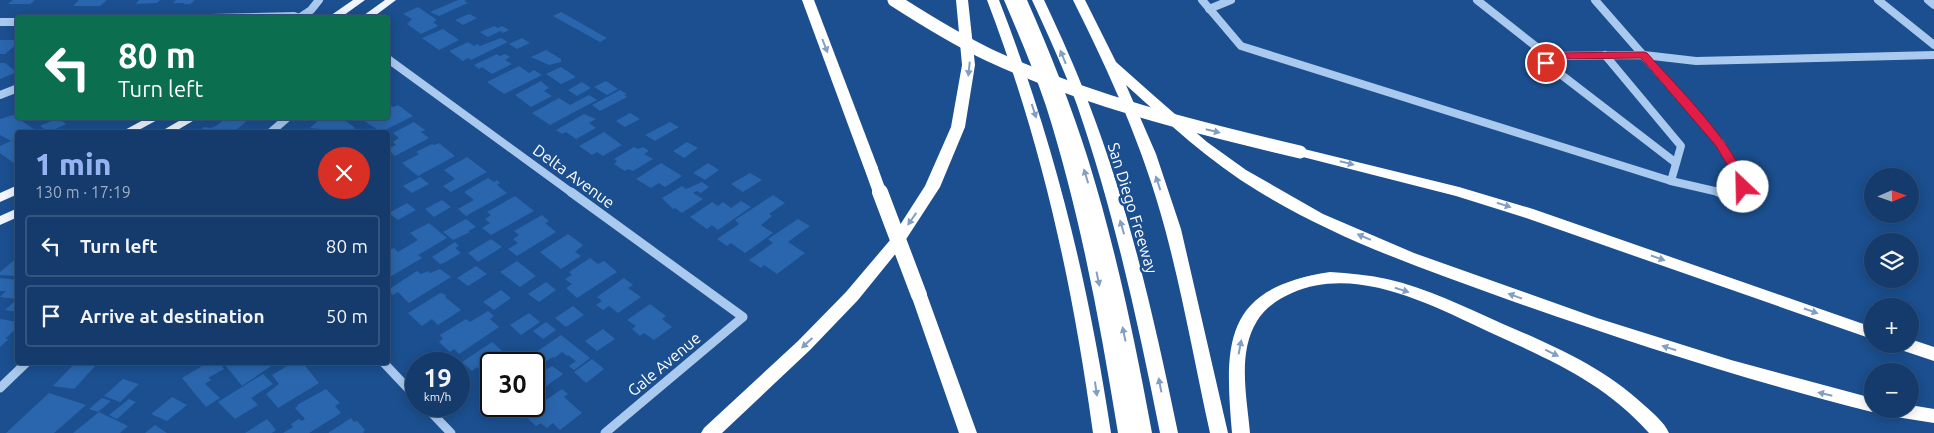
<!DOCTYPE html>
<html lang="en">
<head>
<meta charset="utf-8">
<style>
  :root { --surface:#143b6b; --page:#214673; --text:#f1f3f6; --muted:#9dadc1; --line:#33557e; --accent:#95b2f1 }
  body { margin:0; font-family:Ubuntu,sans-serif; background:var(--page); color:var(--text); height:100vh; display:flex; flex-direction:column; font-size:19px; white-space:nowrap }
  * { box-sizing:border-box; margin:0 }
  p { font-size:16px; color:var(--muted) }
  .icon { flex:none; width:28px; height:28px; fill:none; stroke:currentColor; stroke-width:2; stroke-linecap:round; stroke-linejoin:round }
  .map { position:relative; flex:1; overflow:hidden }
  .side { position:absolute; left:15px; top:130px; width:375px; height:235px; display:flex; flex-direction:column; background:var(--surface); border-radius:5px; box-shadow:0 2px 12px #0003,0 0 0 1px var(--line) }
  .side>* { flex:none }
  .hud { position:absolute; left:15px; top:15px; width:375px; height:105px; border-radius:5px; box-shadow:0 2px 12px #0003,0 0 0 1px var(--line); background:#0b6e4f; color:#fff; overflow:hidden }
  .needle { width:32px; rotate:88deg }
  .buttons { position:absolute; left:1864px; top:168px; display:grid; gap:10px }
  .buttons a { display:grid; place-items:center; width:55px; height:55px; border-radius:50%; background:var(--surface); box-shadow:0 2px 12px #0003,0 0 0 1px var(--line); font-size:25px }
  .speed { position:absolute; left:405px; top:352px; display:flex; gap:10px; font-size:25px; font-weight:700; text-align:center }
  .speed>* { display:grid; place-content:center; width:65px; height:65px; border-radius:50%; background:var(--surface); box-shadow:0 2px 12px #0003,0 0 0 1px var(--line); line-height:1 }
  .speed small { font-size:12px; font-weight:400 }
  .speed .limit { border:2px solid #111; border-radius:8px; background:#fff; color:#111 }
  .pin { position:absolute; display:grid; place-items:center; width:42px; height:42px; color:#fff; margin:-21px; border:2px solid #fff; border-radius:50%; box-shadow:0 1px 5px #0007 }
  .me { position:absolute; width:55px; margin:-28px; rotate:336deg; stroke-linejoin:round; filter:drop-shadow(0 0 4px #0008) }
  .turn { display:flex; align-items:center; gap:18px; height:105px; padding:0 20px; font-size:22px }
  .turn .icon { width:65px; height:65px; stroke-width:2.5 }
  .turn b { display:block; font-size:35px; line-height:42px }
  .round { display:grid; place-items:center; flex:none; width:52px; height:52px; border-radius:26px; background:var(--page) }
  .headline { display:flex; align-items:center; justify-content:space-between; height:85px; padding:0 20px }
  h1 { font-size:30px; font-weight:800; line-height:38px; color:var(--accent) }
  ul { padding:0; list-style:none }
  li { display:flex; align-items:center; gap:15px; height:62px; margin:0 10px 8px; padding:0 10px; border:2px solid var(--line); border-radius:5px }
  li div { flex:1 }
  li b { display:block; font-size:19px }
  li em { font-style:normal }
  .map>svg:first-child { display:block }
  .building { fill:#2a66ad }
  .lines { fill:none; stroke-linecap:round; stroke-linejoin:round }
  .minor-far1 { stroke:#a9c9ee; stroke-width:8 }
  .minor { stroke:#a9c9ee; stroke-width:9 }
  .major { fill:#f0f6ff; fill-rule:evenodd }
  .highway { fill:#fff; fill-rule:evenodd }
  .highway-bridge-far1 { stroke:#fff; stroke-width:13 }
  .highway-bridge { stroke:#fff; stroke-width:16 }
  .oneway { fill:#829ec1 }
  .route { fill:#e11d48; stroke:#92132f }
  .labels { text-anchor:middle; stroke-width:5; stroke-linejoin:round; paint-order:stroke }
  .street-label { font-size:16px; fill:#fff; stroke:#1b4f8f }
</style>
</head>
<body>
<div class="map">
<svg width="1934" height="433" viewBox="0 0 1934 433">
  <rect width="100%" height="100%" fill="#1b4f8f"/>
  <g class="building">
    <polygon points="13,0 35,0 30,4 8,4"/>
    <polygon points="79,0 107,0 100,6 73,6"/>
    <polygon points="139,0 160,0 157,3 136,4"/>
    <polygon points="176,0 195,0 190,4 183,4 184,3 173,3"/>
    <polygon points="458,0 467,0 464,1 468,3 439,16 430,12"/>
    <polygon points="418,7 437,20 433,22 438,26 421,34 407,24 412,19 403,14"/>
    <polygon points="561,12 607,38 600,42 553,16"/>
    <polygon points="469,14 477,18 463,25 455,20"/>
    <polygon points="494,26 498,28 502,26 509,30 503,33 500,31 488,37 480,32"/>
    <polygon points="443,29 459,40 439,50 422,38"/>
    <polygon points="501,38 508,42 471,60 468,58 463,61 449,51 468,42 474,46 477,44 480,46"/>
    <polygon points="522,38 530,43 517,49 509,44"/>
    <polygon points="0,40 17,40 14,43 18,43 5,54 0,54"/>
    <polygon points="546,50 561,59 561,62 549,65 531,57"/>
    <polygon points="497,54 500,56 505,54 510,57 505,60 512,64 492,74 482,67 479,69 474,65"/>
    <polygon points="0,63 5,63 17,72 0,79"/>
    <polygon points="519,66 529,73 534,70 542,75 504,94 487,82"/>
    <polygon points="561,67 576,77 561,84 546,74"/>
    <polygon points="541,81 549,88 544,91 552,96 531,107 515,95"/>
    <polygon points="606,81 618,89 607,95 594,87"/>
    <polygon points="582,82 591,88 577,96 568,90"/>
    <polygon points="620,90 627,94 624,95 627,97 600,111 592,105"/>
    <polygon points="589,95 597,100 550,125 532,113 559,98 570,105"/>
    <polygon points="390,105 393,107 398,105 413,116 381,132 363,120 368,118 388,118 388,107"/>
    <polygon points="630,113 640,119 625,127 616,121"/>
    <polygon points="584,114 596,119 589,123 596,128 576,139 566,132 562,134 556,130"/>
    <polygon points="13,115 38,132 18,132 18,137 13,140 18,143 18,166 0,153 0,146 11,141 0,135 0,119"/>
    <polygon points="58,118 66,124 49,132 40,126"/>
    <polygon points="226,118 250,118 234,132 198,132 204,127 211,128 216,126"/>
    <polygon points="321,118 353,118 346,121 355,128 352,130 356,132 325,132 330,130 310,128"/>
    <polygon points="414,122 425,130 421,132 429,138 395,156 388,149 396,145 393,142 399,138 393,133"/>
    <polygon points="670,122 679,127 655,141 645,135"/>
    <polygon points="604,132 622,145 603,156 597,152 592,155 579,146"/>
    <polygon points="687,142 698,148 684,158 673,151"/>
    <polygon points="439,143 455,156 418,176 402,163 419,154 416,152 432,144 434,145"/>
    <polygon points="634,147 638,149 643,147 649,151 644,154 653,159 633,171 628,169 625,171 614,164 617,161 614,159"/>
    <polygon points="467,157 487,172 451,192 443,186 455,179 444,170"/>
    <polygon points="661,163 682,176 665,187 659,183 651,188 636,179"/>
    <polygon points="708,163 719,170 705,180 693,173"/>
    <polygon points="750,173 762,180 743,192 731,184"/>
    <polygon points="420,177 429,184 412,193 403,186"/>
    <polygon points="488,178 494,182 497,180 500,183 497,185 507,193 466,216 458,209 474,200 464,192"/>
    <polygon points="702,182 709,187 701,193 697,191 693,193 703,199 682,213 675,208 673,209 662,198 682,186 686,189"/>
    <polygon points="773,195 785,203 769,214 772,216 761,225 773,233 745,253 731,243 727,246 717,239 739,224 735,220"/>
    <polygon points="515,196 534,211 491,235 482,228 490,223 485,219 491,215 487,212"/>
    <polygon points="442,200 451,207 434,217 425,209"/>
    <polygon points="741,201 751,207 718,230 712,225 707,229 690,217 712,202 718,206 723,202 731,208"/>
    <polygon points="407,203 416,210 398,220 389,213"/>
    <polygon points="542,215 549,221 545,223 556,232 517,256 508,249 518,243 513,239 519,235 514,231"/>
    <polygon points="466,219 476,227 468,231 470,232 453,240 443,232"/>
    <polygon points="798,219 810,226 788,242 805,253 777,274 764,265 761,268 749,260 773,243 768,239"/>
    <polygon points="429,223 447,238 418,255 422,258 388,278 388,251 394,248 398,252 418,240 410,233"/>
    <polygon points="568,234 583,245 575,252 581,256 561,269 540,252"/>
    <polygon points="491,239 502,247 478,262 468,253"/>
    <polygon points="455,242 459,246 455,248 461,253 444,263 440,264 432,257"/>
    <polygon points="18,257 18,276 0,275 0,272"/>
    <polygon points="590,258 598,264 604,261 617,272 577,298 566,288 572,284 565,279 572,275 569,272"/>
    <polygon points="517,261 536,276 520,287 500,272"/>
    <polygon points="476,266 487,274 468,286 457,278"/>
    <polygon points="440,269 451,277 409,303 398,292 393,295 388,290 417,271 421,274 428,271 430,273"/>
    <polygon points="0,278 18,280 18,312 5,310 17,299 0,297 6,291 0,291"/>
    <polygon points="624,278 633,285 628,288 641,297 618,313 609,306 603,310 596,305 602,301 597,297"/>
    <polygon points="546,282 556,290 539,302 528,294"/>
    <polygon points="501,290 511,298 494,310 483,302"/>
    <polygon points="440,293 444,294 446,296 445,297 461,310 438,325 432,319 422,326 408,313"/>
    <polygon points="650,304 666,316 662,319 672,327 654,340 644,333 640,336 632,329 636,326 627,320"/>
    <polygon points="573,306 584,315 566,327 555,318"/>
    <polygon points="488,311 494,316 490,319 499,327 459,354 454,349 450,352 439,342 443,339 440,335 466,319 470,322"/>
    <polygon points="529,313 540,322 521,335 510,325"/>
    <polygon points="0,319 18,322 18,327 5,339 9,339 0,347"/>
    <polygon points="546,322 556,330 543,339 533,331"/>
    <polygon points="603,329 615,339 597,351 585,341"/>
    <polygon points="561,335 590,358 574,370 569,366 576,361 568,355 567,356 562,352 554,358 553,357 540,365 545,370 552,366 563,374 534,395 534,364 525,364 522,362"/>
    <polygon points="492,342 515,362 513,364 491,364 491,380 477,367 472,371 462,362"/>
    <polygon points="592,359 604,369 586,383 574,372"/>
    <polygon points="76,362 99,362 74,389 53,386"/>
    <polygon points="209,362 219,362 224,369 208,378 211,380 205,384 220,398 206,407 182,378"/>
    <polygon points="232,362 277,362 242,386 226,366"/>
    <polygon points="294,362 302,362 319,383 278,408 266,394 279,384 272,375"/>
    <polygon points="263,374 273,384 251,398 258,405 235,419 218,402"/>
    <polygon points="123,379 139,384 120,402 104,396"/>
    <polygon points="326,389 340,403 335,406 341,413 309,433 283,433 293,427 291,424 299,419 302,421 305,419 295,408 298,406 297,405"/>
    <polygon points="562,389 568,394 564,397 582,413 560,430 553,423 547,428 541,423 536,426 524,415"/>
    <polygon points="49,393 86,405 54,433 6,433"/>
    <polygon points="172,397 187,405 167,421 151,414"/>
    <polygon points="102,398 111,401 98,412 89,409"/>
    <polygon points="129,399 136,402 117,419 109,415"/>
    <polygon points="99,412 128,426 120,433 73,433"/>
    <polygon points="351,418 354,422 357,421 365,430 363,432 364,433 328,433"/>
    <polygon points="267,419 276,430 272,433 245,433"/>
    <polygon points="155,425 167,433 145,433"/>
  </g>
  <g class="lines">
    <g class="minor-far1">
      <polyline points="1202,0 1241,46 1671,181 1681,146 1605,55"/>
      <polyline points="1477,0 1548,56 1644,55 1696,61 1934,55"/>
      <polyline points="1595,0 1721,144 1739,176 1744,193"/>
      <polyline points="1878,0 1934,45"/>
      <polyline points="1928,0 1934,5"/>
      <polyline points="1209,9 1231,0"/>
      <polyline points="211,18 294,16 299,18"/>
      <polyline points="299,18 311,10 319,0"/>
      <polyline points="0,22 18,22"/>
      <polyline points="1548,56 1546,63 1676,163"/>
      <polyline points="388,59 572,193"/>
      <polyline points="0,95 18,88"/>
      <polyline points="271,132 287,118"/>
      <polyline points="1671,181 1723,193"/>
    </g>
    <g class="minor">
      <polyline points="571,192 743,317 605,433"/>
      <polyline points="1718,192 1746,198 1744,192"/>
      <polyline points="383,362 416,397"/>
      <polyline points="0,388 27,362"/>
      <polyline points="425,406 451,433"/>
    </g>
    <g class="major">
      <polygon points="353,0 365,0 340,18 327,18"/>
      <polygon points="385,0 396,0 372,18 360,18"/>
      <polygon points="147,118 161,118 135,132 121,132"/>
      <polygon points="184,118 198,118 174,132 160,132"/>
      <polygon points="18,185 18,194 0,202 0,193"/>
      <polygon points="18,208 18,217 0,225 0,216"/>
    </g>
    <g class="highway">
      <polygon points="802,0 814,0 878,168 876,171 866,171 864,168"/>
      <polygon points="956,0 968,0 975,65 965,127 940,187 901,247 858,300 810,350 722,433 701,433 704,428 798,341 846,292 891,239 925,186 951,127 962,65"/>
      <path d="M987,0H999C1055,144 1088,281 1111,433H1093C1072,281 1042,144 987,0Z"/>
      <path d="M1004,0H1027C1050,52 1071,105 1088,159C1116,249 1135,341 1152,433H1118C1100,323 1080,213 1046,106C1034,70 1019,35 1004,0Z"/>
      <path d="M1032,0H1044C1060,34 1076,69 1089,104C1130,211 1155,322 1178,433H1160C1138,322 1114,212 1077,105C1064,69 1048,35 1032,0Z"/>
      <path d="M1073,0H1085L1116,62L1152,94L1207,142L1246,170L1323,214L1414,253L1597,318L1731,360L1872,398V409H1879L1872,412C1749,381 1628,342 1509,300C1423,269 1336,239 1258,191C1210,162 1168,123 1126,85L1156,154L1181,229L1228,433H1210C1195,365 1183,296 1165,229C1144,149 1110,74 1073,0Z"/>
      <polygon points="1300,148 1459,187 1533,209 1872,327 1872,339 1523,217 1456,196 1295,155 1293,152 1295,149"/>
      <path d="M1330,272C1349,273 1368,275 1387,279C1427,288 1465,307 1503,324C1554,346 1603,367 1644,405C1653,413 1664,422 1669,433H1649C1603,381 1548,359 1487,331C1429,304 1356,265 1292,293C1278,299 1265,308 1257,321C1237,353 1247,398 1250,433H1232C1224,341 1224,288 1330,272Z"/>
      <polygon points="919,289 925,291 927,295 977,433 959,433 911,295 913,291"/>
      <polygon points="1910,339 1934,347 1934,361 1898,349 1896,344 1910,344"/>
      <polygon points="1910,405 1934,409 1934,423 1890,416 1884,414 1881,409 1910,409"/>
    </g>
    <g class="highway-bridge-far1">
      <path d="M894,0C925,20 956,39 989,55C1088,101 1194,127 1300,152"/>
      <polyline points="871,168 880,193"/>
    </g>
    <polyline class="highway-bridge" points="880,192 919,295"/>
  </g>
  <defs><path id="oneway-solid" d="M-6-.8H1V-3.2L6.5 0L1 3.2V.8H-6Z" transform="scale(1.25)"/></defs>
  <g class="oneway">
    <use href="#oneway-solid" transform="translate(825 46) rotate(69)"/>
    <use href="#oneway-solid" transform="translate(1063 57) rotate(-112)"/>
    <use href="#oneway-solid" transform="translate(969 69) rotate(96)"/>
    <use href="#oneway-solid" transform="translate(1034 111) rotate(72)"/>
    <use href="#oneway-solid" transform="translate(1213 131) rotate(14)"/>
    <use href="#oneway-solid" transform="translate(1347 163) rotate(14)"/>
    <use href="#oneway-solid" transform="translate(1086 176) rotate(-107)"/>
    <use href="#oneway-solid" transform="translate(1158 183) rotate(-108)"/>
    <use href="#oneway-solid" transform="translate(1504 205) rotate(17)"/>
    <use href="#oneway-solid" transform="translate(912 219) rotate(125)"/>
    <use href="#oneway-solid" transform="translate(1122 227) rotate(-106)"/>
    <use href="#oneway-solid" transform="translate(1364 237) rotate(-157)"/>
    <use href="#oneway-solid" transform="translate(1658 258) rotate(19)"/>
    <use href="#oneway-solid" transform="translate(1098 279) rotate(78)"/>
    <use href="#oneway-solid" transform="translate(1402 290) rotate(17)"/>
    <use href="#oneway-solid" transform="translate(1515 296) rotate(-160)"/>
    <use href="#oneway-solid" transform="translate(1811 311) rotate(19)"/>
    <use href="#oneway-solid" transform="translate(1124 334) rotate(-102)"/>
    <use href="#oneway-solid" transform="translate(807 343) rotate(137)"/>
    <use href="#oneway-solid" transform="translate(1240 347) rotate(-79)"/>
    <use href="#oneway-solid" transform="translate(1669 348) rotate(-162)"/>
    <use href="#oneway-solid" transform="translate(1552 353) rotate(26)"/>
    <use href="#oneway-solid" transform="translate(1160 385) rotate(-101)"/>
    <use href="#oneway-solid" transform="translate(1096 389) rotate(82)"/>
    <use href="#oneway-solid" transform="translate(1825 394) rotate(-167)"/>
  </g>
  <path class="route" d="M1644,52L1647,53C1678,88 1735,143 1748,187L1747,190H1739L1734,176L1716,146L1641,58L1552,59L1549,65L1546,66L1541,63L1545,54L1548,53Z"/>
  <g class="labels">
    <g class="street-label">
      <text transform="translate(574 176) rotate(36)" y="6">Delta Avenue</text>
      <text transform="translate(1133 208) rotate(73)" y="6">San Diego Freeway</text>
      <text transform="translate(664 364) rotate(-40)" y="6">Gale Avenue</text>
    </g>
  </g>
</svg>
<div class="buttons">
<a><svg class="needle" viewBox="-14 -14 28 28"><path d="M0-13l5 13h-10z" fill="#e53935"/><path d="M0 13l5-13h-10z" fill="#9dadc1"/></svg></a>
<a><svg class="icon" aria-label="layers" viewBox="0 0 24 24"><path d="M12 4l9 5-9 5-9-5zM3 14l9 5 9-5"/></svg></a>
<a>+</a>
<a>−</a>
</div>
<div class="speed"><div>19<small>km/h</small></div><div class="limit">30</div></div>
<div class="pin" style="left:1546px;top:63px;background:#d93025"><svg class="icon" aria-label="arrive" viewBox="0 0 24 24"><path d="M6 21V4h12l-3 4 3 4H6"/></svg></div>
<svg class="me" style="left:1743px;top:187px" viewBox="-20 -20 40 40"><circle r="19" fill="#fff"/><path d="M0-13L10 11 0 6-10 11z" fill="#e11d48"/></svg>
<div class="hud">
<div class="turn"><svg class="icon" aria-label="left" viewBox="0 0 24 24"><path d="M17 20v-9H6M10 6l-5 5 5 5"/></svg><div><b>80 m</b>Turn left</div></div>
</div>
<section class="side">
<div class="headline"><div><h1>1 min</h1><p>130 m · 17:19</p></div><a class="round" style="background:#d93025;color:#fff"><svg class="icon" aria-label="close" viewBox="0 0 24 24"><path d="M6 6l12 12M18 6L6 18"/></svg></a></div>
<ul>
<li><svg class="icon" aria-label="left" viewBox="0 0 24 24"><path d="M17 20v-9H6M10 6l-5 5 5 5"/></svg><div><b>Turn left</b></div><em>80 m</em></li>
<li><svg class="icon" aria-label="arrive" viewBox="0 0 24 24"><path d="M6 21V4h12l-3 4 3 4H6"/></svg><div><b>Arrive at destination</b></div><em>50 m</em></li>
</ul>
</section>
</div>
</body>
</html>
